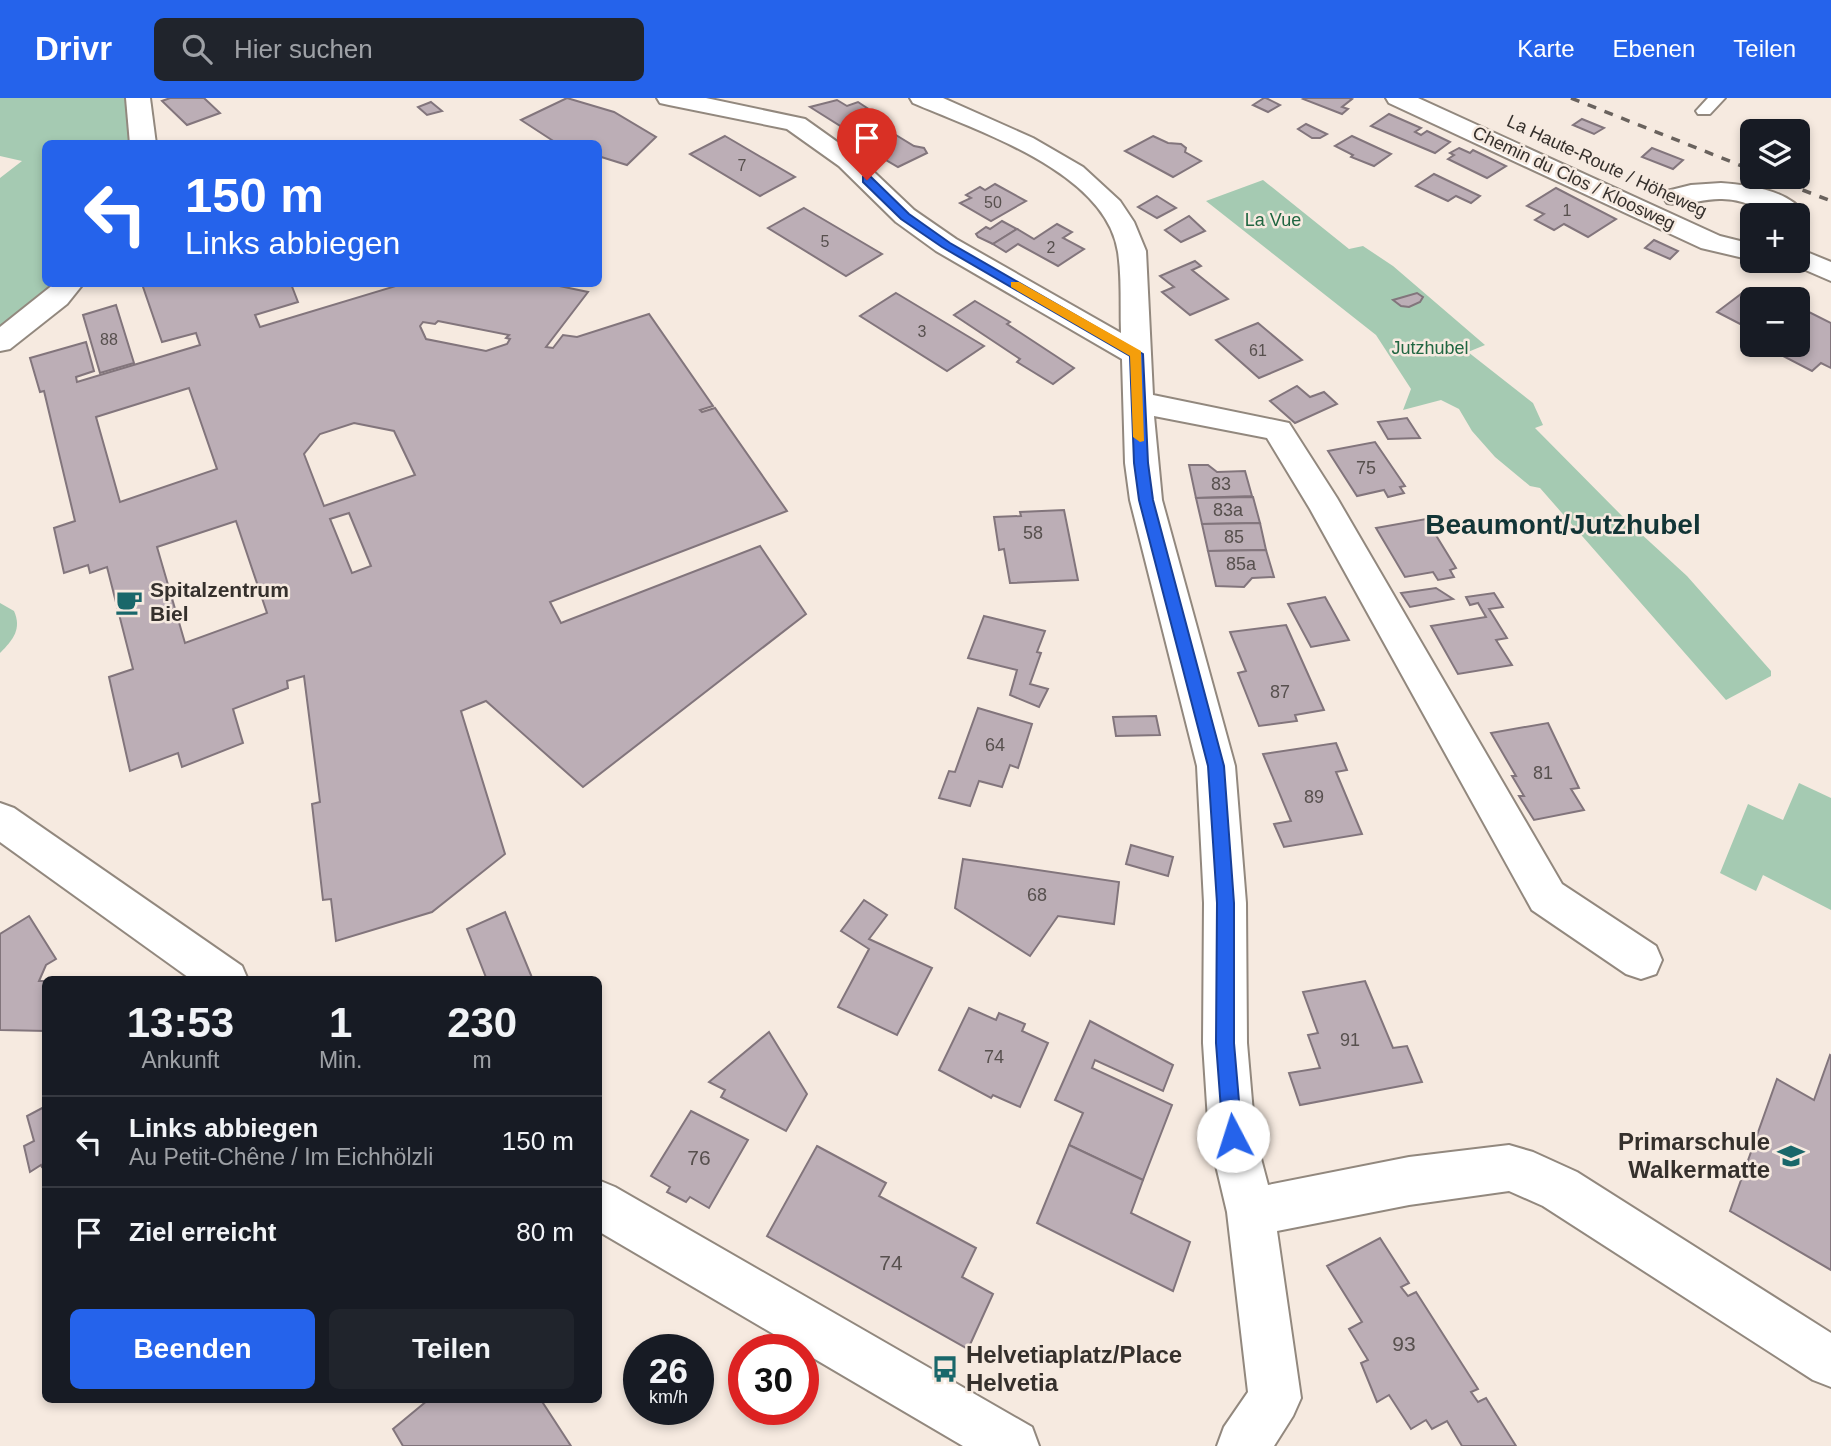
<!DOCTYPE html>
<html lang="de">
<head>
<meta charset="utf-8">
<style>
  :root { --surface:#171b24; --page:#20242c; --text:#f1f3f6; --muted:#9ea1a6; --line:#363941; --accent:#2563eb }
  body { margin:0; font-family:Helvetica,sans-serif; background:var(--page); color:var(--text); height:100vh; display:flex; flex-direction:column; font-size:26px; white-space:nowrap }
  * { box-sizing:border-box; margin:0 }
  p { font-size:23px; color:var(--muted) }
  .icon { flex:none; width:38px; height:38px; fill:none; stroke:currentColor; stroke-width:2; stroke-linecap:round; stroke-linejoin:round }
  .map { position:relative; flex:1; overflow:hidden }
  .drawer { position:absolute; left:42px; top:878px; width:560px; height:427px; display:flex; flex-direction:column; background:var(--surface); border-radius:10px; box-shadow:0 4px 10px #0003 }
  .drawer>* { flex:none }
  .top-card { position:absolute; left:42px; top:42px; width:560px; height:147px; border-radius:10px; box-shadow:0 4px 10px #0003; background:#2563eb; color:#fff; overflow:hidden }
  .controls { position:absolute; left:1740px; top:21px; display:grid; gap:14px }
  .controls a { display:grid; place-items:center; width:70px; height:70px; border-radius:10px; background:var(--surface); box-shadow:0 4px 10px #0003; font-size:35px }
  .speed { position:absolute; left:623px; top:1236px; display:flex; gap:14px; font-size:35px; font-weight:700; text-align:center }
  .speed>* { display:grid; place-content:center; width:91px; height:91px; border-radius:50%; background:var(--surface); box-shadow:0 4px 10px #0003; line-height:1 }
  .speed small { font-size:18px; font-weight:400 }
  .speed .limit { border:10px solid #d22; background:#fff; color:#111 }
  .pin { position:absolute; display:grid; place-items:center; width:60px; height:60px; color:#fff; margin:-72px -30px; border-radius:50% 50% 50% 0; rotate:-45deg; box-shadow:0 0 7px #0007 }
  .pin .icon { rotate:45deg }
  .me { position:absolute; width:77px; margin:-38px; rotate:355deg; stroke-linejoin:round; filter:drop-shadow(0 0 5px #0008) }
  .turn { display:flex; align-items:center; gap:24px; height:147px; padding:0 28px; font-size:32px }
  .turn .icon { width:91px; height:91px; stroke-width:2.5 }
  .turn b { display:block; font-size:49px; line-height:60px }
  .eta { display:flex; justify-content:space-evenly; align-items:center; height:119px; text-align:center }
  .eta b { font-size:42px; font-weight:700; line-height:49px }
  .cta { display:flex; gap:14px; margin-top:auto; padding:14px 28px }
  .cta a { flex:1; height:80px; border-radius:10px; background:var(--accent); color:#fff; font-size:28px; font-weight:700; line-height:80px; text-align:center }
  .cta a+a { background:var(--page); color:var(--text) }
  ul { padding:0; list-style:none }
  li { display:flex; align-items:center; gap:21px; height:91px; padding:0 28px; border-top:2px solid var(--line) }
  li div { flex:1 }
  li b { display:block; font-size:26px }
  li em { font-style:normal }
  header { display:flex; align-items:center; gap:42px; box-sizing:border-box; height:98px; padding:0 35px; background:var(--accent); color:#fff }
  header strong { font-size:33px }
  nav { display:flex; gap:38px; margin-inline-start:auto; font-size:24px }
  .search { width:490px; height:63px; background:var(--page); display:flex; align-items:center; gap:18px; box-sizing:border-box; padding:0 24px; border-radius:10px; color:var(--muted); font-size:26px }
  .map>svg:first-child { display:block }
  .green { fill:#a5cab2 }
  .building { fill:#bcaeb6; stroke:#82757c; stroke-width:2; fill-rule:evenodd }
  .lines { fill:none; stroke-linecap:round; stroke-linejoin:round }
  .lane-casing { stroke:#92887e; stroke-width:4 }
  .street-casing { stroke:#92887e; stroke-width:4 }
  .lane { fill:#fff; fill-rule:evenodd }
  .street { fill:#fff; fill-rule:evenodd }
  .rail { stroke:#69625d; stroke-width:3.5; stroke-dasharray:9 9; stroke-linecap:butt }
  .route { fill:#2563eb; stroke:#184099; stroke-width:2 }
  .slow { fill:#f59e0b }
  .labels { text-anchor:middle; stroke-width:5; stroke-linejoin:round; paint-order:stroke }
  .far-number-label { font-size:16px; fill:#57504e }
  .far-street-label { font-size:18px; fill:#35302c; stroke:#f6eae0 }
  .far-park-label { font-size:18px; fill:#206641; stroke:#f6eae0 }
  .number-label { font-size:18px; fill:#57504e }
  .poi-label { font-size:21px; font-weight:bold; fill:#35302c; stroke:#f6eae0; text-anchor:start }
  .near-number-label { font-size:21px; fill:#57504e }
  .near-poi-label { font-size:24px; font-weight:bold; fill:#35302c; stroke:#f6eae0; text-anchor:end }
  .district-label { font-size:28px; font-weight:bold; fill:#123536; stroke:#f6eae0 }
</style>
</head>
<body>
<header>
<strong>Drivr</strong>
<div class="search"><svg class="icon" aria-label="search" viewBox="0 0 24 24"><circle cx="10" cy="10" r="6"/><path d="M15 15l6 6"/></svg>Hier suchen</div>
<nav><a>Karte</a><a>Ebenen</a><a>Teilen</a></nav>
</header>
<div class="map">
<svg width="1831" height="1348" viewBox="0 0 1831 1348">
  <rect width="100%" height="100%" fill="#f6eae0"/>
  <g class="green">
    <polygon points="0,0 138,0 143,45 46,46 46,186 69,186 57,200 0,244 0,80 22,63 0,58"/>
    <polygon points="1263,82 1349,151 1363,148 1393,168 1485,247 1468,254 1533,305 1543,327 1535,330 1627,423 1687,478 1771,573 1771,578 1726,602 1540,390 1530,388 1495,359 1472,333 1459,311 1441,302 1403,312 1411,291 1376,237 1206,103"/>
    <path d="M0,505L14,513C22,531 13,542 0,555Z"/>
    <polygon points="1799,685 1831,700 1831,812 1763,777 1756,793 1720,775 1748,706 1783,722"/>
  </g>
  <g class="building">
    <polygon points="170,0 204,0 220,15 187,27 162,3"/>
    <polygon points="567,0 614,14 656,39 627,67 598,58 598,46 558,46 521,22"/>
    <polygon points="1264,0 1266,0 1280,7 1268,14 1253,7"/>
    <polygon points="1305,0 1349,0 1352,1 1342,9 1348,11 1342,16 1303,1"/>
    <polygon points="837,2 847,8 858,4 867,10 847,22 851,24 842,29 810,9"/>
    <polygon points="431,4 442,13 427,17 418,9"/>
    <polygon points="1389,16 1421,30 1415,34 1421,37 1427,33 1450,44 1435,55 1371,28"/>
    <polygon points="1582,21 1604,30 1594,36 1573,27"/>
    <polygon points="867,25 877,30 857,40 848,34"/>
    <polygon points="1306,26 1327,36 1320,40 1312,40 1298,31"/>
    <polygon points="881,28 891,34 867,45 857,40"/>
    <polygon points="891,34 914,48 924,50 927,55 898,69 862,48"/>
    <polygon points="725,38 795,79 760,98 690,56"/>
    <polygon points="1153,38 1168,45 1181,46 1186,50 1185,54 1201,63 1173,79 1125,53"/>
    <polygon points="1352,38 1391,56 1374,68 1351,59 1353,57 1335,48"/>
    <polygon points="1459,50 1470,55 1473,52 1506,68 1487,80 1448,61 1454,57 1450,55"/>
    <polygon points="1652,50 1683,62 1673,71 1642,59"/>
    <polygon points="1434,76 1480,98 1471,105 1456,98 1448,103 1416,88"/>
    <polygon points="995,86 1026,103 991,123 960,105 971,100 966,97 980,89 985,92"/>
    <polygon points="1556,90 1616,121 1588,139 1564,126 1554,132 1535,122 1544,116 1527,108"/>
    <polygon points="1157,98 1176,110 1157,120 1138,109"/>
    <polygon points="804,110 882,156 846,178 768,130"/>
    <polygon points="1189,118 1205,133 1181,144 1165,132"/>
    <polygon points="1002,123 1017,131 993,146 978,139 976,136 986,129 990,131"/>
    <polygon points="1057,126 1072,134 1063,140 1084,151 1058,168 1018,146 1006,154 993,146 1017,131 1034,141"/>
    <polygon points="1654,142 1678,153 1670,161 1645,150"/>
    <polygon points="1195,163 1201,168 1192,172 1228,201 1190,217 1162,194 1174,189 1160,178"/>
    <path d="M142,186H291L298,204L255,217L260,229L396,188L395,186H550L588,194L546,249L553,250L563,237L577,239L649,216L713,308L700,312L702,314L715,310L787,413L550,504L561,525L760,448L806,516L583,689L486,603L461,613L505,756L432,814L336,843L331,801L323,802L312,706L320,704L304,578L287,583L288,590L233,611L243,645L182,669L178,655L130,673L109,579L133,571L107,469L90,475L88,467L64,475L54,430L75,423L44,293L40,294L30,260L86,244L94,273L76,279L77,284L200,247L196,235L162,244ZM438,223L509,237L506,240L510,241L507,246L486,253L426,241L420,228L423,224L435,226ZM189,290L217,371L120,404L96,319ZM354,325L394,333L415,377L324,408L304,356L320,336ZM349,415L371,468L352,475L330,421ZM236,423L267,515L185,545L157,449Z"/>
    <polygon points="1745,193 1762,201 1752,201 1752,242 1743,237 1750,231 1717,214"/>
    <polygon points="896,195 984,248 947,273 860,218"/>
    <polygon points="1417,195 1423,199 1420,204 1409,209 1401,208 1393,202"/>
    <polygon points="975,203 1010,224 1007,226 1074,270 1053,286 1017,264 1020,261 954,217"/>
    <polygon points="116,207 134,265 100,275 83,217"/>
    <polygon points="1797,208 1831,225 1831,270 1821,265 1812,273 1762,247 1797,247"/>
    <polygon points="1258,225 1302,262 1259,280 1216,242"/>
    <polygon points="1297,288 1310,299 1324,294 1337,306 1295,325 1270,303"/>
    <polygon points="1407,320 1420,340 1388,341 1378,324"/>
    <polygon points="1375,344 1405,388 1400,389 1404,395 1388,399 1384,392 1357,398 1328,353"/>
    <polygon points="1189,367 1208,367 1217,374 1245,373 1252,398 1196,400"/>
    <polygon points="1253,399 1260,425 1202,426 1196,400"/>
    <polygon points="1064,412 1078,482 1010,485 1004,451 999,452 994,419 1021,418 1020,414"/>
    <polygon points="1426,421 1456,470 1450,472 1454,479 1438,482 1433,474 1405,479 1376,430"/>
    <polygon points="1260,425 1266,452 1208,453 1202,426"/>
    <polygon points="1266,452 1274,479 1252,480 1244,489 1216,488 1208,453"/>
    <polygon points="1436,490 1453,501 1410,509 1401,495"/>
    <polygon points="1494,495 1503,509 1489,511 1507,540 1496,542 1512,567 1458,576 1431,528 1486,519 1478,505 1470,507 1466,499"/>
    <polygon points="1325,499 1349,542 1311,549 1288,506"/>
    <polygon points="984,518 1045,533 1037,554 1041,555 1030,586 1048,591 1039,609 1010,597 1017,572 968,560"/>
    <polygon points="1286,527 1324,612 1295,617 1297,623 1259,628 1238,575 1246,573 1230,534"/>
    <polygon points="978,610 1032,626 1018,670 1010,667 1002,689 979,683 970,708 939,700 949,673 955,674"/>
    <polygon points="1156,618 1160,637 1116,638 1113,619"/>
    <polygon points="1548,625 1579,690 1571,691 1584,712 1534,722 1519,698 1524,698 1512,678 1516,678 1491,635"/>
    <polygon points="1336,645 1347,672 1336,674 1362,736 1284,749 1274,726 1291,723 1263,656"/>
    <polygon points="1131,747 1173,759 1168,778 1126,766"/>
    <polygon points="963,761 1119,784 1114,826 1058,818 1030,858 955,810"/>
    <polygon points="864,802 887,817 869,841 932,870 897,937 838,909 869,851 841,833"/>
    <polygon points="505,814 533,882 487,882 467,831"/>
    <polygon points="29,818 56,861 46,867 39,883 46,883 46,933 0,932 0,836"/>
    <polygon points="1365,883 1393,950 1407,948 1422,984 1300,1007 1289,975 1320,970 1308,937 1318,935 1303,894"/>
    <polygon points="969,910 996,922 999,915 1025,926 1022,933 1048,945 1020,1009 993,997 991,1000 939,972"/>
    <polygon points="1090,923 1173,967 1163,993 1095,962 1092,970 1172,1007 1143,1082 1069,1047 1083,1015 1055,1002"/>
    <polygon points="769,934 807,996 786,1033 721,999 725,992 709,984"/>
    <polygon points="1830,957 1831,958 1831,1172 1730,1113 1777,981 1814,1002"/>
    <polygon points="46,1008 46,1068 42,1069 41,1067 30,1074 24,1048 34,1043 27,1018"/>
    <polygon points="691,1013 748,1042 709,1110 690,1099 686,1104 667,1094 670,1089 651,1078"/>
    <polygon points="1069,1047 1143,1082 1131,1115 1190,1144 1173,1193 1037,1125"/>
    <polygon points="817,1048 886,1085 879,1098 976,1150 962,1179 993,1196 968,1251 767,1138"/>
    <polygon points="1380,1140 1409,1185 1401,1189 1408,1198 1416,1194 1478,1291 1471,1294 1478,1304 1486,1300 1516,1348 1462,1348 1447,1323 1432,1331 1426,1322 1411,1331 1389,1297 1377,1304 1361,1265 1368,1262 1349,1231 1362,1224 1327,1168"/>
    <polygon points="428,1302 541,1302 571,1348 403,1348 393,1331"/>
  </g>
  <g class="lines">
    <defs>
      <polygon id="lane" points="1708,0 1725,0 1710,16 1698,16 1696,13"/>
      <g id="street">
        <polygon points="126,0 150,0 156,46 130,46"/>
        <path d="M657,0H706L805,21L857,58L914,112L956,141L1121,235C1120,209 1122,180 1118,154C1106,74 978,33 913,5L910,0H943L1033,40L1083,69L1120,103L1134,124L1146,153L1153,297L1289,325L1337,400L1562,786L1656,848L1662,862L1656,876L1641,881L1626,876L1532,812L1310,411L1267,340L1154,318L1162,402L1235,668L1246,805L1247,945L1255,1038L1268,1087L1409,1059L1509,1047L1533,1054L1577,1074L1831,1235V1289L1813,1282L1543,1108L1509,1093L1409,1107L1277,1133L1301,1300L1293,1318L1274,1348H1217L1224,1329L1248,1294L1227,1114L1209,1038L1203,945L1204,805L1197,668L1130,402L1125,365L1122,261L936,153L896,124L839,68L787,31L669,7L660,5Z"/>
        <polygon points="1386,0 1418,0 1720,138 1752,146 1752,162 1701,150 1389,5"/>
        <path d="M1721,85C1749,87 1789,92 1806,117L1802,123L1797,124V117C1791,117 1781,119 1775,117C1756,110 1743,101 1722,101C1704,100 1684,109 1667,105L1663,99L1667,93L1691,87Z"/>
        <polygon points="1797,150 1831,164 1831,183 1787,164 1797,163"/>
        <polygon points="54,186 83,186 67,206 10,251 0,253 0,229"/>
        <polygon points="0,705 14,710 242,868 248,882 192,882 0,744"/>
        <polygon points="598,1082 615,1089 1032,1329 1039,1348 963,1348 803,1254 803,1251 799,1251 598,1133"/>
      </g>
    </defs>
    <use href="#lane" class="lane-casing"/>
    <use href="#street" class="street-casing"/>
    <use href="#lane" class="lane"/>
    <use href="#street" class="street"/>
    <g class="rail">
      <polyline points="1571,0 1752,72"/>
      <polyline points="1769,79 1831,103"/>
    </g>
  </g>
  <polygon class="route" points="863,79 871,79 909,116 950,145 1143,256 1148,365 1153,402 1224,668 1234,805 1234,945 1242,1038 1239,1045 1233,1048 1226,1045 1223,1038 1216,945 1217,805 1208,668 1139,402 1134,365 1130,258 942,149 901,121 863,84"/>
  <polygon class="slow" points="1011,184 1019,184 1141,253 1144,343 1140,344 1133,339 1130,258 1011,189"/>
  <defs>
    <symbol id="cafe-bare" viewBox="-9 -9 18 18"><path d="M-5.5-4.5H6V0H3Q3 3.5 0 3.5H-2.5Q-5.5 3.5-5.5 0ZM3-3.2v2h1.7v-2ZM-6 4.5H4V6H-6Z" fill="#19676a" stroke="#f6eae0" stroke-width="2.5" paint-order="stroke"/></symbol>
    <symbol id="school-bare" viewBox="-9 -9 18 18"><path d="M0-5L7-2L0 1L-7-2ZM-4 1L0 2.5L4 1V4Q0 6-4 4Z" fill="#19676a" stroke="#f6eae0" stroke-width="2.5" paint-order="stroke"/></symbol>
    <symbol id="bus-bare" viewBox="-9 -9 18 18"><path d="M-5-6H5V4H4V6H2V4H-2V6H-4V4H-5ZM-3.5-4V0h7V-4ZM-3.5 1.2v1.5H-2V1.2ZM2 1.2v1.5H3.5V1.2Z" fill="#19676a" stroke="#f6eae0" stroke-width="2.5" paint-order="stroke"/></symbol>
  </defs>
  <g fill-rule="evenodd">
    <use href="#cafe-bare" x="110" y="485" width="38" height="38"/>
    <use href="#school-bare" x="1772" y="1039" width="38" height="38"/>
    <use href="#bus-bare" x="926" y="1252" width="38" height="38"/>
  </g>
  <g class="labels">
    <g class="far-number-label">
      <text x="742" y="73">7</text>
      <text x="993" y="110">50</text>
      <text x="1567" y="118">1</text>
      <text x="825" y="149">5</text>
      <text x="1051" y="155">2</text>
      <text x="922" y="239">3</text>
      <text x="109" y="247">88</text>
      <text x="1258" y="258">61</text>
    </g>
    <g class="far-street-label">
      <text transform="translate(1607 68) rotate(25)" y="6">La Haute-Route / Höheweg</text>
      <text transform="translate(1574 80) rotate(25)" y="6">Chemin du Clos / Kloosweg</text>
    </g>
    <g class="far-park-label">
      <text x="1273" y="128">La Vue</text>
      <text x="1430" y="256">Jutzhubel</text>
    </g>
    <g class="number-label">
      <text x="1366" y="376">75</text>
      <text x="1221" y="392">83</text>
      <text x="1228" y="418">83a</text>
      <text x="1033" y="441">58</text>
      <text x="1234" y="445">85</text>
      <text x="1241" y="472">85a</text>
      <text x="1280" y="600">87</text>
      <text x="995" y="653">64</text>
      <text x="1543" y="681">81</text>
      <text x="1314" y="705">89</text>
      <text x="1037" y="803">68</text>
      <text x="1350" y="948">91</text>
      <text x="994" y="965">74</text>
    </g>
    <g class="poi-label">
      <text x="150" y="499">Spitalzentrum<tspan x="150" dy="24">Biel</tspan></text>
    </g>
    <g class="near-number-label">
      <text x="699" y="1067">76</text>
      <text x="891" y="1172">74</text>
      <text x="1404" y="1253">93</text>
    </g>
    <g class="near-poi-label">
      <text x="1770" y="1052">Primarschule<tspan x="1770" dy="28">Walkermatte</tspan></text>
      <text x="966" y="1265" text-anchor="start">Helvetiaplatz/Place<tspan x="966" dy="28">Helvetia</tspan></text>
    </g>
    <g class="district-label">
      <text x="1563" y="436">Beaumont/Jutzhubel</text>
    </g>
  </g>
</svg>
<div class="controls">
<a><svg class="icon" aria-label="layers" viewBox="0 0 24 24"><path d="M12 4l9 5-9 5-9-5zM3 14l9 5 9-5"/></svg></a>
<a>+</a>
<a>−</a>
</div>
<div class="speed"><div>26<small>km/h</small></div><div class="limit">30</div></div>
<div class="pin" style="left:867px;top:82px;background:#d93025"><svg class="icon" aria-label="arrive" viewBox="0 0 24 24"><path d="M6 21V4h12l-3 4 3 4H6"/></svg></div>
<svg class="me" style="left:1233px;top:1038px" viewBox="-20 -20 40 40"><circle r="19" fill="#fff"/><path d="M0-13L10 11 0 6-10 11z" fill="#2563eb"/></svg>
<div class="top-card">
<div class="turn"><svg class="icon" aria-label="left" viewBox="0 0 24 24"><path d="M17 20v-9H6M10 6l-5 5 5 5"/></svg><div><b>150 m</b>Links abbiegen</div></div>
</div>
<section class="drawer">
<div class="eta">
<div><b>13:53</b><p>Ankunft</p></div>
<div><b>1</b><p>Min.</p></div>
<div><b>230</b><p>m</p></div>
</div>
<ul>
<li><svg class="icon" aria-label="left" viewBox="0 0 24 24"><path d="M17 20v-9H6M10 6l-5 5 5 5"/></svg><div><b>Links abbiegen</b><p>Au Petit-Chêne / Im Eichhölzli</p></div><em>150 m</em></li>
<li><svg class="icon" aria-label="arrive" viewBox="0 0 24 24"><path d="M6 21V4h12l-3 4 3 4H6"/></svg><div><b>Ziel erreicht</b></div><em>80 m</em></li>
</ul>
<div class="cta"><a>Beenden</a><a>Teilen</a></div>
</section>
</div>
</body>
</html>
